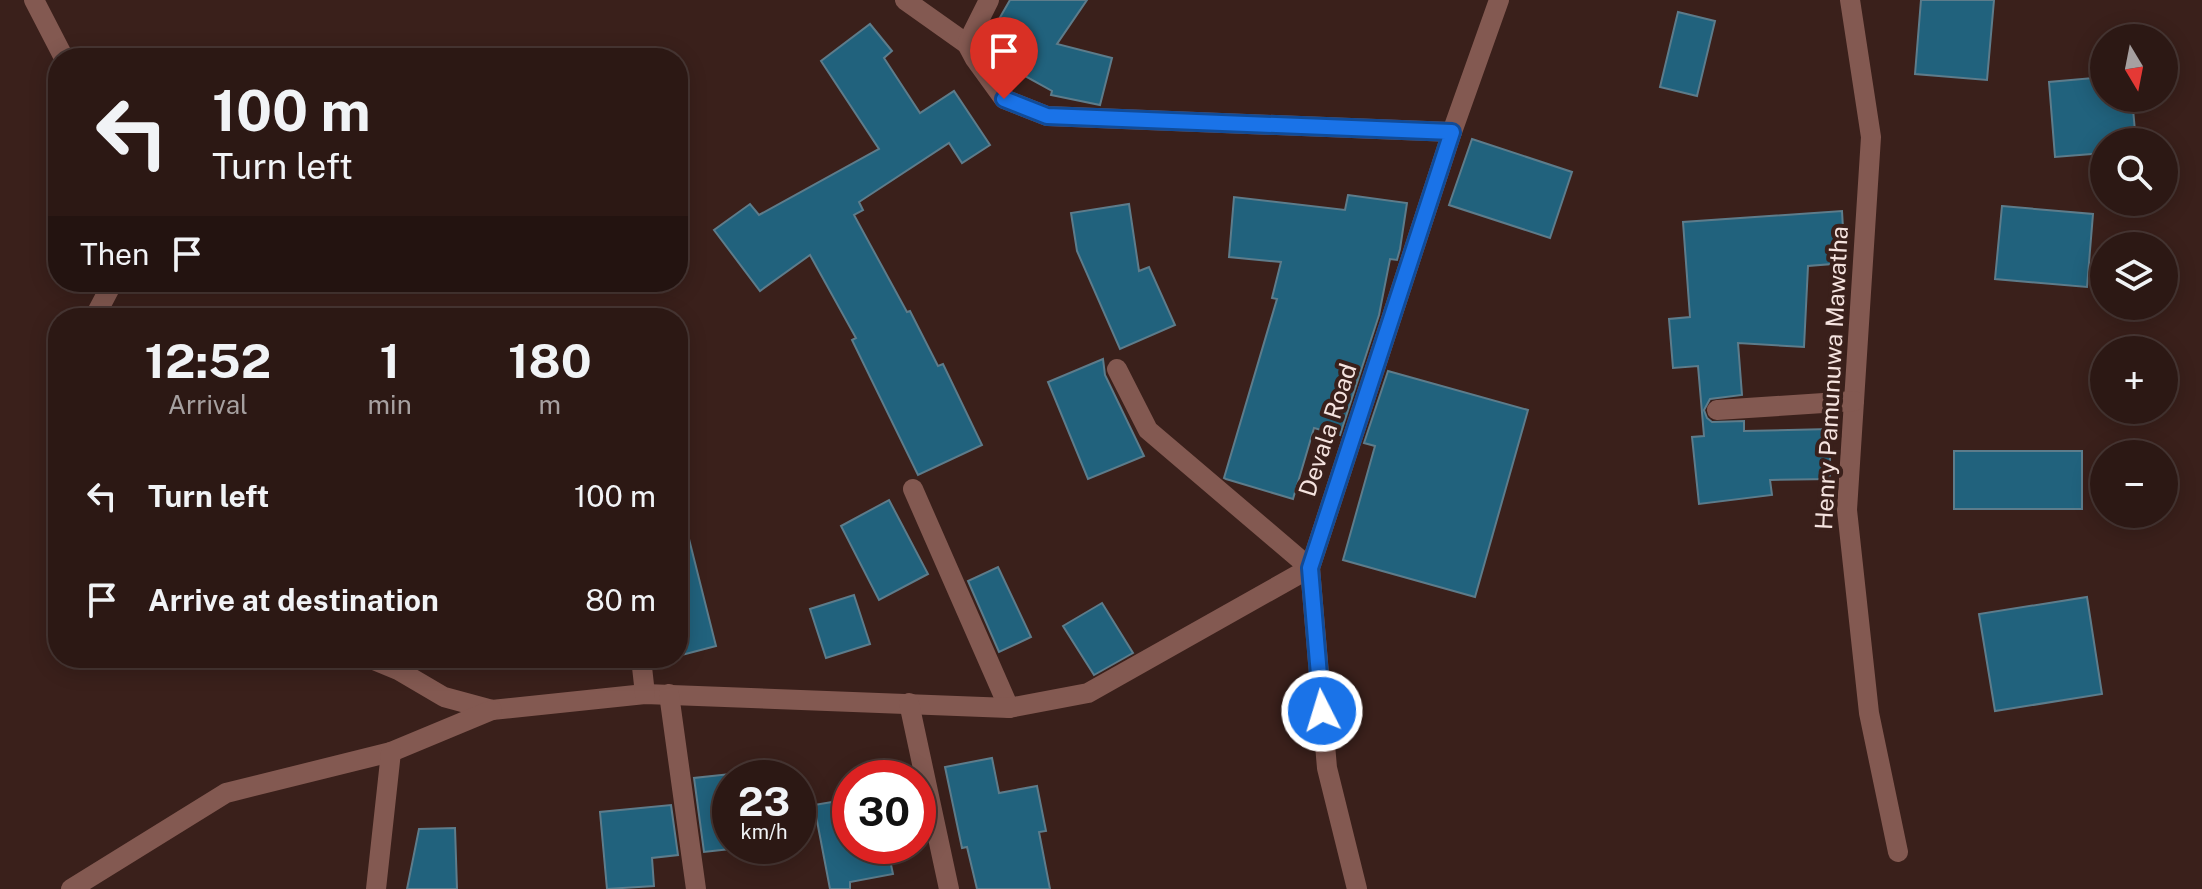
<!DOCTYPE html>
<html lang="en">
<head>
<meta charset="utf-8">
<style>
  :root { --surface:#2c1814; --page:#34211d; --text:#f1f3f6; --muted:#a6a0a0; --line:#483734 }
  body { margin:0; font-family:"Public Sans",sans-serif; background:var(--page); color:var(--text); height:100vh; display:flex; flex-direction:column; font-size:30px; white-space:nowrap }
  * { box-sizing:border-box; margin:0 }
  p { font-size:26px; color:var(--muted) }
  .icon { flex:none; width:44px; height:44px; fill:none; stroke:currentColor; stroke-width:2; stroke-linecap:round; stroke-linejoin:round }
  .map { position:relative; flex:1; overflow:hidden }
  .details { position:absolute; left:48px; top:308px; width:640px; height:360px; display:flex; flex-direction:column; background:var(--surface); border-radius:32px; box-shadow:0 4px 20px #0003,0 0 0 2px var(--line) }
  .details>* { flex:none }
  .top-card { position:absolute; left:48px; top:48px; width:640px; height:244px; border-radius:32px; box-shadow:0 4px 20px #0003,0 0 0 2px var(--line); background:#2c1814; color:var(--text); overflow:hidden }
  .needle { width:52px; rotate:170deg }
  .tools { position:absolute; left:2090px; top:24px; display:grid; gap:16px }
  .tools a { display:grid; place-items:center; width:88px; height:88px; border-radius:50%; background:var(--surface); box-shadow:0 4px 20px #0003,0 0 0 2px var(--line); font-size:40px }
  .speed { position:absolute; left:712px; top:760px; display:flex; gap:16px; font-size:40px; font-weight:700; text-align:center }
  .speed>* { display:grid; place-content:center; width:104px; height:104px; border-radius:50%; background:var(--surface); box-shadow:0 4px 20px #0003,0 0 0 2px var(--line); line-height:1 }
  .speed small { font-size:20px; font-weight:400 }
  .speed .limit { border:12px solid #d22; background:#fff; color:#111 }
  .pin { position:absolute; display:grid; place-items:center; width:68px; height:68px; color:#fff; margin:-82px -34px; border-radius:50% 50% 50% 0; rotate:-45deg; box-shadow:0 0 8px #0007 }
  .pin .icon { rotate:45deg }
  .me { position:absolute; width:88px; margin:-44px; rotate:355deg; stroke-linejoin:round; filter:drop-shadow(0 0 6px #0008) }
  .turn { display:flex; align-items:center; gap:28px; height:168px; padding:0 32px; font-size:36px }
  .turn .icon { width:104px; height:104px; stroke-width:2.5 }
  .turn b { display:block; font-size:56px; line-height:68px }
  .then { display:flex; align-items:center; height:76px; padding:0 32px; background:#0003; gap:16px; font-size:30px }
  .eta { display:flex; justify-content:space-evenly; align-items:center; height:136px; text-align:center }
  .eta b { font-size:48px; font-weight:700; line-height:56px }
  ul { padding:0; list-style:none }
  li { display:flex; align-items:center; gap:24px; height:104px; padding:0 32px }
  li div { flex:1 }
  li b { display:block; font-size:30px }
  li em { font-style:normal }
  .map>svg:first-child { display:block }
  .building { fill:#21627d; stroke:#5d7c8b; stroke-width:2 }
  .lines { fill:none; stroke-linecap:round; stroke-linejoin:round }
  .minor { stroke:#835951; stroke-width:20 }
  .route-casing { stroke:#114b97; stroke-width:20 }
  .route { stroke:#1a73e8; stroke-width:14 }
  .labels { text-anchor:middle; stroke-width:8; stroke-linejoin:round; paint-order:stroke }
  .street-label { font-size:24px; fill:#f5e3df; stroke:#3a201b }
</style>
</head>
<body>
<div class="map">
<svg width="2202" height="889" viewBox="0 0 2202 889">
  <rect width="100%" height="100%" fill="#3a201b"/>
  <g class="building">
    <polygon points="1010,0 1087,0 1057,44 1112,58 1100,105 1051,95 1052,91 989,56 983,47"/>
    <polygon points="1921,0 1994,0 1987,80 1915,74"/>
    <polygon points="1678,12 1715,21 1697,96 1660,87"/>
    <polygon points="870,24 892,51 884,58 920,113 954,91 990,145 962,163 949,143 859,202 863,210 854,215 907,312 910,311 938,366 943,364 982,445 918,475 852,340 856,338 810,255 760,291 714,230 750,204 759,215 879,149 821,61"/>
    <polygon points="2104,77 2104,98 2132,98 2136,142 2104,142 2104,153 2055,157 2049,82"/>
    <polygon points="1472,139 1572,172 1550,238 1449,205"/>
    <polygon points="1348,195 1407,203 1400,249 1397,260 1390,259 1379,315 1340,435 1314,428 1293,499 1226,479 1224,478 1277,299 1272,298 1281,262 1229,257 1234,197 1345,210"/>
    <polygon points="1129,204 1139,271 1149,267 1175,325 1120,349 1077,251 1071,213"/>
    <polygon points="2002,206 2093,214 2087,287 1995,279"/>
    <polygon points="1842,211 1845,263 1808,266 1804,347 1738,343 1742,395 1710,399 1704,410 1707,418 1712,422 1744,421 1744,431 1830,429 1830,479 1770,480 1772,495 1699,504 1692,437 1704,436 1698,366 1673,368 1669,319 1690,317 1683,222"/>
    <polygon points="1103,359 1105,375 1144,456 1088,479 1048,382"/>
    <polygon points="1388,371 1528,410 1475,597 1343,560 1375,446 1364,443"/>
    <rect x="1954" y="451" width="128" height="58"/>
    <polygon points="889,500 928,574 879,600 841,526"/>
    <polygon points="689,539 716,646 678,656 678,541"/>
    <polygon points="998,567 1031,637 999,652 968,581"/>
    <polygon points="854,595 870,644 826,658 810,609"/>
    <polygon points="2087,597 2102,694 1995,711 1979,614"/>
    <polygon points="1102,603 1133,653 1094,675 1063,626"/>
    <polygon points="992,758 999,793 1037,786 1046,831 1039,832 1050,889 977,889 967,847 962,848 945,767"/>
    <polygon points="730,774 730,849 704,852 694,778"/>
    <polygon points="850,799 850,846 887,846 893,874 850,882 850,889 830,889 814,805"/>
    <polygon points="671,805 678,855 652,858 654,886 607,889 600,812"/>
    <polygon points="455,828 457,889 407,889 419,829"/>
  </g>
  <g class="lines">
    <g class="minor">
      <polyline points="34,0 64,58"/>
      <polyline points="905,0 967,44 975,59 1004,99 1047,116 1452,132"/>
      <polyline points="1850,0 1871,137 1847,510 1869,713 1898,852"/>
      <polyline points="967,44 989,0"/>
      <polyline points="94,318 113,282"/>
      <polyline points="1717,410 1854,401"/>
      <polyline points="913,489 1009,708"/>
      <polyline points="369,658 398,670 444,697 492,710 645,694 1009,708 1088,693 1310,568 1148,430 1117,369"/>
      <polyline points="641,658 645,694"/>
      <polyline points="669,694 696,889"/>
      <polyline points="909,703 949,889"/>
      <polyline points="71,889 226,793 391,752 492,710"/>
      <polyline points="376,889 391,752"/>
      <polyline points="1357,889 1327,768 1310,568 1452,132 1499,0"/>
    </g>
  </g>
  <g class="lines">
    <defs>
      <polyline id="route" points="1004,99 1047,116 1452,132 1310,568 1322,711"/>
    </defs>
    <use href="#route" class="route-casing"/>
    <use href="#route" class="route"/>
  </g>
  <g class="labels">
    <g class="street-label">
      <text transform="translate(1832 378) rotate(-87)" y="8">Henry Pamunuwa Mawatha</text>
      <text transform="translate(1328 430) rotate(-72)" y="8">Devala Road</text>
    </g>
  </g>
</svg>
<div class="tools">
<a><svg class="needle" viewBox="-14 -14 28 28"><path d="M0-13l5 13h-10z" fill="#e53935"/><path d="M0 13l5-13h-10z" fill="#a6a0a0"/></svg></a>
<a><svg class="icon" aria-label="search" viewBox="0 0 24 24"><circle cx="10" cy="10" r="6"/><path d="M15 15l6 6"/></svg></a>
<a><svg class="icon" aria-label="layers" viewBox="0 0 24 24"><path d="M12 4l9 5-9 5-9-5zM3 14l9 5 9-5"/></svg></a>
<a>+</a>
<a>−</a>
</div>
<div class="speed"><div>23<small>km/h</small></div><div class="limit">30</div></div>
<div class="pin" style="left:1004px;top:99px;background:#d93025"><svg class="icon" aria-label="arrive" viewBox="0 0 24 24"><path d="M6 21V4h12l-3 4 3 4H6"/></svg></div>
<svg class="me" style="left:1322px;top:711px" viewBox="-20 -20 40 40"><circle r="17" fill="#1a73e8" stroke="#fff" stroke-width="3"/><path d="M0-11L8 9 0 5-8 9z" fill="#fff"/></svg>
<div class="top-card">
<div class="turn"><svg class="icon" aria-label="left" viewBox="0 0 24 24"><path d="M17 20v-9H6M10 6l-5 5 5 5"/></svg><div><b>100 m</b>Turn left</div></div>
<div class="then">Then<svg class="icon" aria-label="arrive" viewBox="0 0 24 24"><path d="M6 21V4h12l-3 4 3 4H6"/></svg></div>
</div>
<section class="details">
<div class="eta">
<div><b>12:52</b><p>Arrival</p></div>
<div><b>1</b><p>min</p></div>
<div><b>180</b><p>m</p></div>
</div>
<ul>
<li><svg class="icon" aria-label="left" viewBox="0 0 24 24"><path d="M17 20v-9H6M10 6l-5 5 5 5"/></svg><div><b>Turn left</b></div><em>100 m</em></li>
<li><svg class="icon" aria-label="arrive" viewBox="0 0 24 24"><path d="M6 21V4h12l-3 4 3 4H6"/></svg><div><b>Arrive at destination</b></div><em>80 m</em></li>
</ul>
</section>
</div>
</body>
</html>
